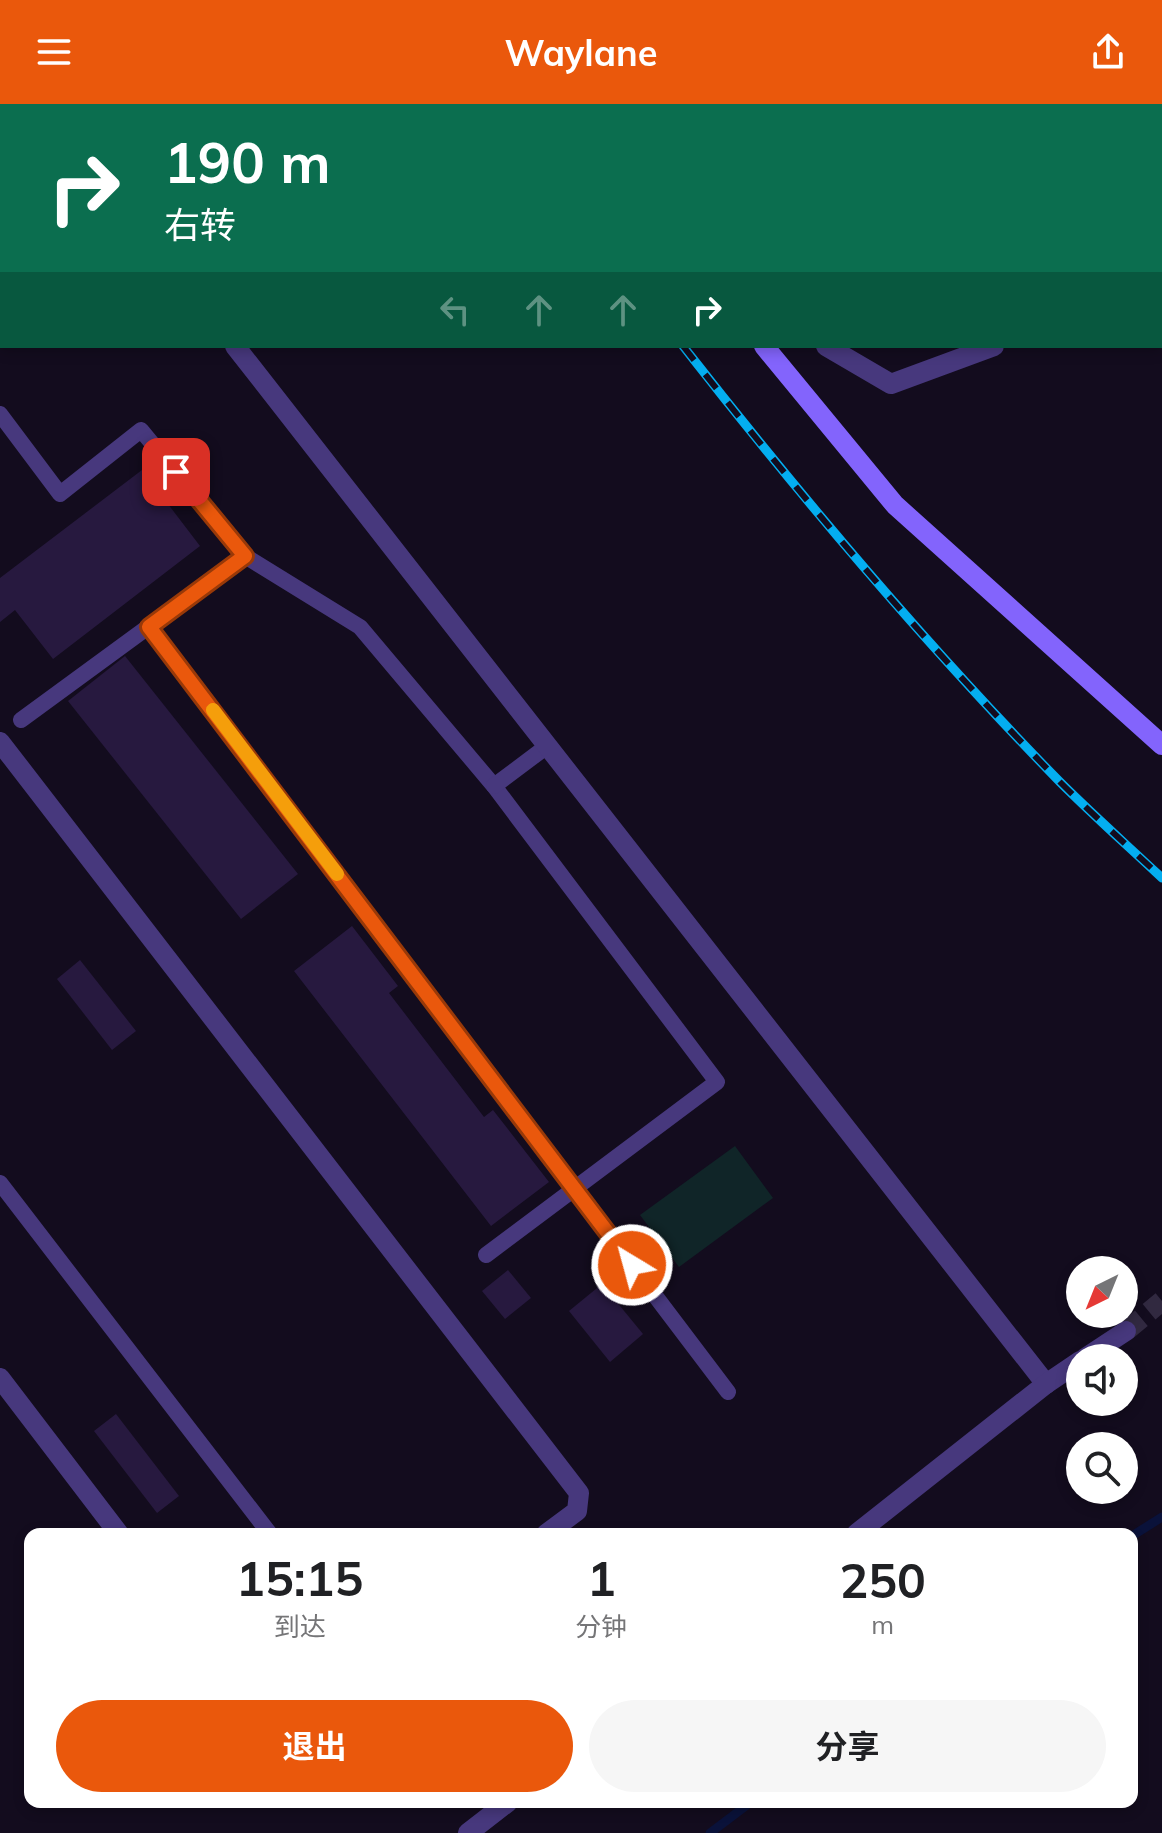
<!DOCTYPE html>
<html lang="zh">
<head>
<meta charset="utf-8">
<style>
  :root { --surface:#fff; --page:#f6f6f6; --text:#202124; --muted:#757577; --accent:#ea580c }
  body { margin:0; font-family:Mulish,"Noto Sans SC",sans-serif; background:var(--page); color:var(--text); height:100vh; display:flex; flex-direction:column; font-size:30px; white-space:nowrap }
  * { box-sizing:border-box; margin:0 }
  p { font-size:26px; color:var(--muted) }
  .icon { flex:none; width:44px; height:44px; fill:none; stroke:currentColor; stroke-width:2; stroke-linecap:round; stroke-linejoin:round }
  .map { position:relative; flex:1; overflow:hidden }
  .drawer { position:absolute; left:24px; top:1424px; width:1114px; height:280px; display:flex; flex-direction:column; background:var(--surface); border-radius:16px; box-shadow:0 4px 12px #0003 }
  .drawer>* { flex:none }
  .banner { position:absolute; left:0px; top:0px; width:1162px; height:244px; box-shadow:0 4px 12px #0003; background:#0b6e4f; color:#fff; overflow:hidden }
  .needle { width:52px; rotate:223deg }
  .fabs { position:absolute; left:1066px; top:1152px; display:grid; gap:16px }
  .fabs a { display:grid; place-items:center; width:72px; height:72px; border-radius:50%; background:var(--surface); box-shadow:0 4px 12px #0003; font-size:40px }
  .pin { position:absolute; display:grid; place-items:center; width:68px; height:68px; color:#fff; margin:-34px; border-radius:16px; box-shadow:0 4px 12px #0006 }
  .me { position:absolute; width:88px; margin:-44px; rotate:323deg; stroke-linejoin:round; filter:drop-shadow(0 0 6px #0008) }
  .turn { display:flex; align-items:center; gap:28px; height:168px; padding:0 32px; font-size:36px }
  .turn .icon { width:104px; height:104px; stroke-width:2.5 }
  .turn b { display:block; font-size:56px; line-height:68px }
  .lanes { display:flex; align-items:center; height:76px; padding:0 32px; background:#0003; justify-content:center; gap:40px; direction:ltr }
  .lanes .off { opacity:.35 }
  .eta { display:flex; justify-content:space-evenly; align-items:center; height:136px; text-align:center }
  .eta b { font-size:48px; font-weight:700; line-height:56px }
  .button { display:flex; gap:16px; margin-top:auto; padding:16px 32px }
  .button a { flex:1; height:92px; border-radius:48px; background:var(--accent); color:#fff; font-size:32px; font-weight:700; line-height:92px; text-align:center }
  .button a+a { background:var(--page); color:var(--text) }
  header { display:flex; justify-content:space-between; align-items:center; height:104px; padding:0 32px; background:var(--accent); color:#fff; font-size:36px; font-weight:700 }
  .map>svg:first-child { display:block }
  .green { fill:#102528 }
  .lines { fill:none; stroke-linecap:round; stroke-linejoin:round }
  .stream { stroke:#0a123a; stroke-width:9 }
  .building { fill:#27193f }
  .street-tunnel { stroke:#312940; stroke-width:20; stroke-dasharray:20 10; stroke-linecap:butt }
  .lane { stroke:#47387d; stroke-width:16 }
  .street { stroke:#47387d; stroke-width:20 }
  .secondary { stroke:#8364fc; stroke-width:20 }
  .rail-casing { stroke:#04aef0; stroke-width:9 }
  .rail { stroke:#130c1e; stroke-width:6; stroke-dasharray:18; stroke-linecap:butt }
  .route-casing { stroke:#983908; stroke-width:20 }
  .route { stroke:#ea580c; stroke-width:14 }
  .slow { stroke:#f59e0b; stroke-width:14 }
</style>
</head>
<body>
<header><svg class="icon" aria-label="menu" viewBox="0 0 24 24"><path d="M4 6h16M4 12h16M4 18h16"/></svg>Waylane<svg class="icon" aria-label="share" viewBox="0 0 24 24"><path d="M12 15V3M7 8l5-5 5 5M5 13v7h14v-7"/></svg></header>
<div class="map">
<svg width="1162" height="1729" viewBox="0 0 1162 1729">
  <rect width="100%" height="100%" fill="#130c1e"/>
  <polygon class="green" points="735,1042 773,1094 679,1163 640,1111"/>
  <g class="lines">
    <g class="stream">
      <polyline points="1132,1432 1162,1413"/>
      <polyline points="710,1729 751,1698"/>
    </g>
  </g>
  <g class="building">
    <polygon points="142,366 200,442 53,555 15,506 0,518 0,474"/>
    <polygon points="125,552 298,770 241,815 68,597"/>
    <polygon points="352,822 398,882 389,889 484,1013 493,1006 549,1078 491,1122 294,867"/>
    <polygon points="80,856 136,927 112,946 57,875"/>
    <polygon points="508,1166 531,1194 505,1215 482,1187"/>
    <polygon points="602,1180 643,1230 610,1258 569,1207"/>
    <polygon points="116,1310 179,1392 157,1409 94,1327"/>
  </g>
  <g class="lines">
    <polyline class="street-tunnel" points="1126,1227 1162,1197"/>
    <g class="lane">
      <polyline points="0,40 2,39"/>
      <polyline points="0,310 60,390 141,326 245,452 360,523 494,682 717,978 486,1151"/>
      <polyline points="149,523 728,1288"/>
      <polyline points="21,616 245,452"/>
      <polyline points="494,682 546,643"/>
      <polyline points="0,1079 270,1430"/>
    </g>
    <g class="street">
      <polyline points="45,0 47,2"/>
      <polyline points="1160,180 1162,179"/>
      <polyline points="235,242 1046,1280"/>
      <polyline points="826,242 891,280 994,242"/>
      <polyline points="0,638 579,1389 577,1407 546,1430"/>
      <polyline points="1085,1254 1126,1227"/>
      <polyline points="0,1274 119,1430"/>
      <polyline points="856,1430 1046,1280 1080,1257"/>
      <polyline points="468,1729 508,1698"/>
    </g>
    <g class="secondary">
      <polyline points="565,0 566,2"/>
      <polyline points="764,242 895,401 1162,641"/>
    </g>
    <defs>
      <g id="rail">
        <polyline points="494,0 495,2"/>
        <path d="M683,242C801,393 926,541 1060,678C1093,711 1128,742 1162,774"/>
      </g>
    </defs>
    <use href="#rail" class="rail-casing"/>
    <use href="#rail" class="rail"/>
  </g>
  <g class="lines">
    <defs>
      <polyline id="route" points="176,368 245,452 149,523 632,1161"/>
    </defs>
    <use href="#route" class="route-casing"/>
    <use href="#route" class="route"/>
    <polyline class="slow" points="213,606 337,770"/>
  </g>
</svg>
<div class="fabs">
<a><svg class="needle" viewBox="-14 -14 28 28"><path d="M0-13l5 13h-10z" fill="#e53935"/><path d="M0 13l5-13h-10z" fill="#757577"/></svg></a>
<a><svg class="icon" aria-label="sound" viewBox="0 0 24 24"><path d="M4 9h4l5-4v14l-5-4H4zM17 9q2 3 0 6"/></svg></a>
<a><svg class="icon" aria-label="search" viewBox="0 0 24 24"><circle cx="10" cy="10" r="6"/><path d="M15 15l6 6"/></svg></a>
</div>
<div class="pin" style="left:176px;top:368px;background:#d93025"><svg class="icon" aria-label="arrive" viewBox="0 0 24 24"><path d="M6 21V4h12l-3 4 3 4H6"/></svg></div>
<svg class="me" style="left:632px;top:1161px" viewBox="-20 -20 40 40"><circle r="17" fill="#ea580c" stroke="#fff" stroke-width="3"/><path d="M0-11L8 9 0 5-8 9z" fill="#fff"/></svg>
<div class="banner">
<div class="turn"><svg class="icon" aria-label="right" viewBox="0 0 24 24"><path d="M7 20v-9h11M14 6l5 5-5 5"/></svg><div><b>190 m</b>右转</div></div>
<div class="lanes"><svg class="icon off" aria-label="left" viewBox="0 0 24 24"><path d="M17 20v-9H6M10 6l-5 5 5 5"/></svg><svg class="icon off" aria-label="ahead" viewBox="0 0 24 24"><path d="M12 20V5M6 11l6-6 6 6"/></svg><svg class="icon off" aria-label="ahead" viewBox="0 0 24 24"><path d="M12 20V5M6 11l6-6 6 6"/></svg><svg class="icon" aria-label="right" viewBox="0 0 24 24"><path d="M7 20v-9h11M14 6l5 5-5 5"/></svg></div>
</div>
<section class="drawer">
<div class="eta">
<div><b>15:15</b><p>到达</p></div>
<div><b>1</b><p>分钟</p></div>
<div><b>250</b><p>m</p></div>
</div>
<div class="button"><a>退出</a><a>分享</a></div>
</section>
</div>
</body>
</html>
